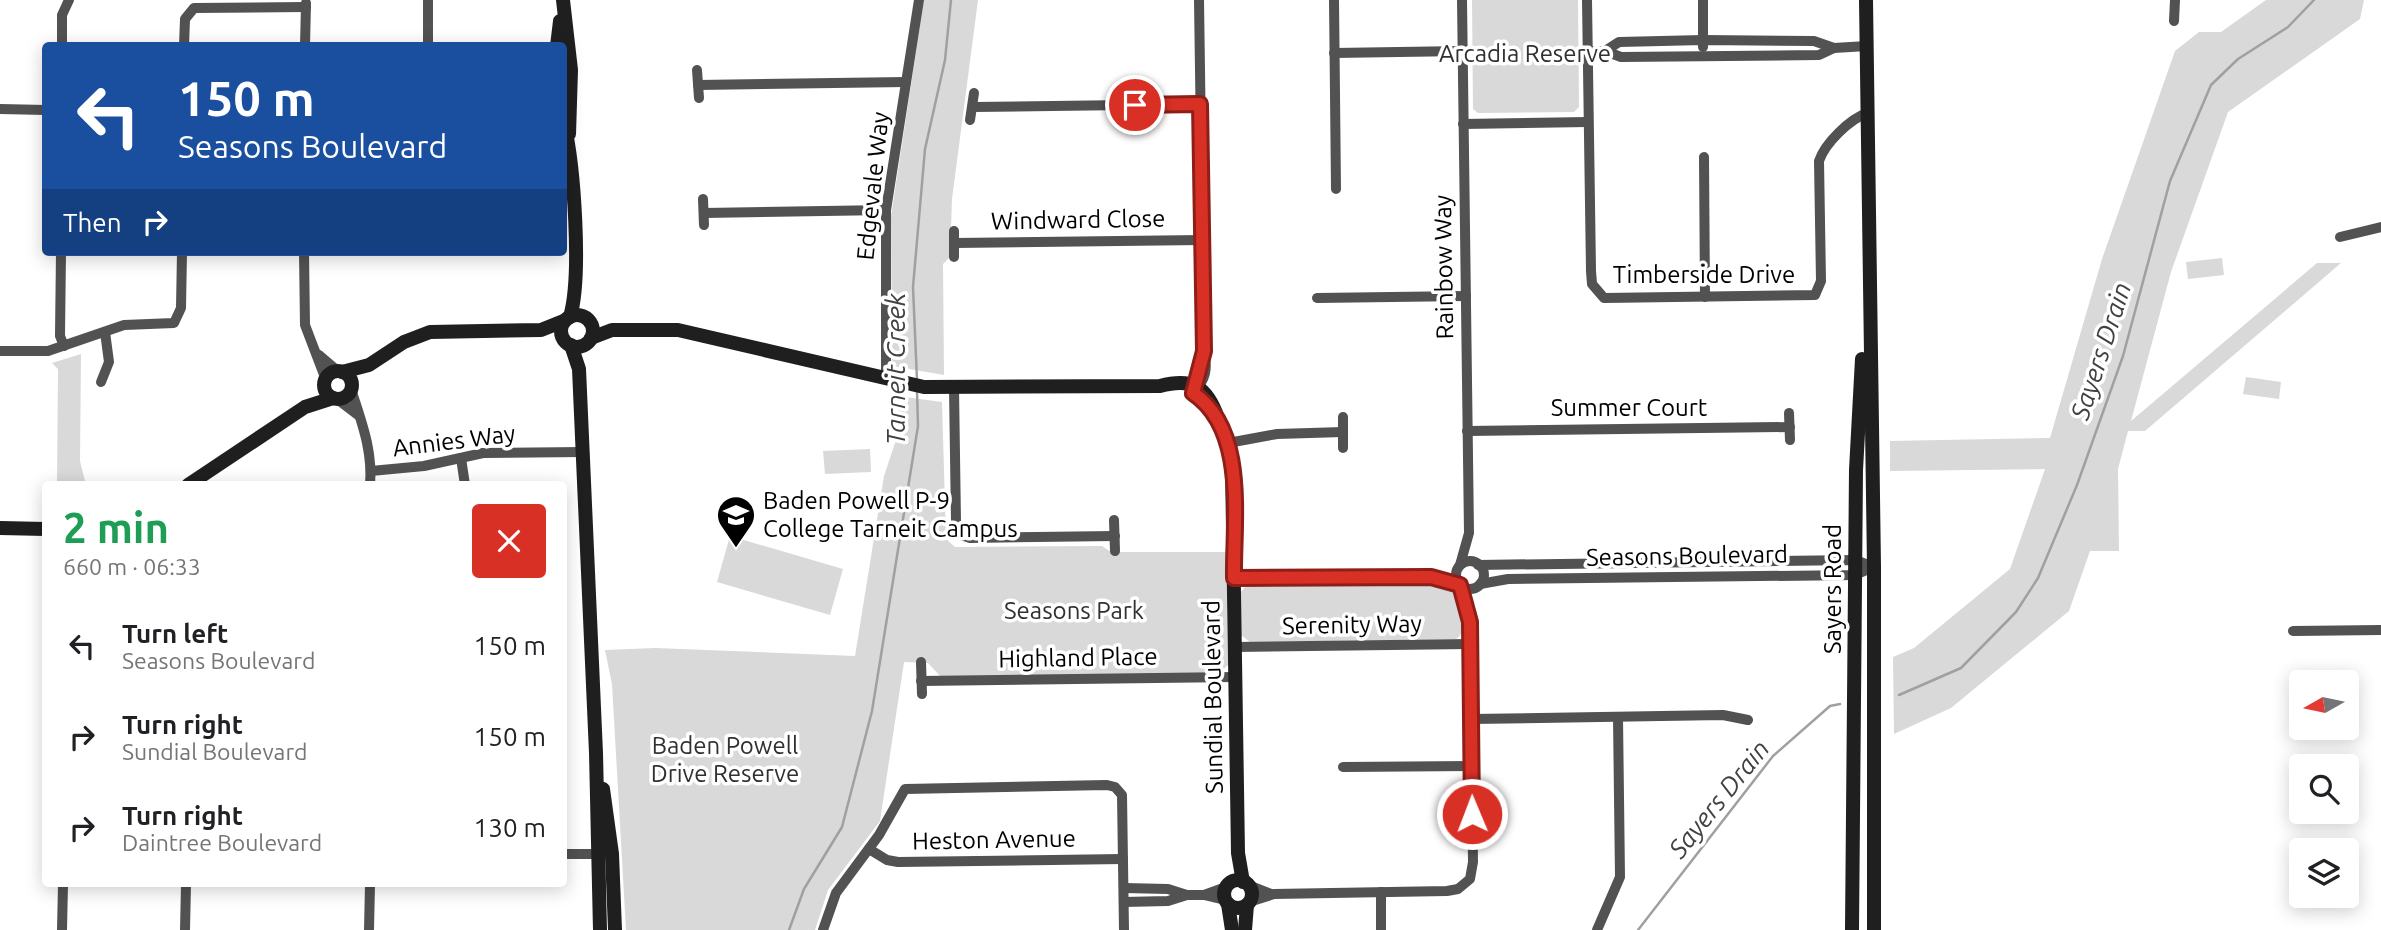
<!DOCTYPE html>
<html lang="en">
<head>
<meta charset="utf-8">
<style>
  :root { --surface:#fff; --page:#f6f6f6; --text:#202124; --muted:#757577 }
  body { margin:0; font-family:Ubuntu,sans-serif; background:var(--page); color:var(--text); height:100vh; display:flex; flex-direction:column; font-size:26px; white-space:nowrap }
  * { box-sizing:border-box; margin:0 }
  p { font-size:23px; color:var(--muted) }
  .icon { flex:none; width:38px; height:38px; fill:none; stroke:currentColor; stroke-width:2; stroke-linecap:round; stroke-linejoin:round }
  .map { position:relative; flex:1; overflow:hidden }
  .panel { position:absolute; left:42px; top:481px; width:525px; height:406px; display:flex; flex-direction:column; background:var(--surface); border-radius:7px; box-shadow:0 4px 18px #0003 }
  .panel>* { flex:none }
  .hud { position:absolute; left:42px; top:42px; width:525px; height:214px; border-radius:7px; box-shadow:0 4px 18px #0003; background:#1a4fa0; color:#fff; overflow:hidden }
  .needle { width:46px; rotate:261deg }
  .buttons { position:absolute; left:2289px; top:670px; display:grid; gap:14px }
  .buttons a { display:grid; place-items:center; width:70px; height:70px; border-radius:7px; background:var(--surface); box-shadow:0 4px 18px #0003; font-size:35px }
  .pin { position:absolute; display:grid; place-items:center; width:60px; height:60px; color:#fff; margin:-30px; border:4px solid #fff; border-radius:50%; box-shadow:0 2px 7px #0007 }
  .me { position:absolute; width:77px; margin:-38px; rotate:359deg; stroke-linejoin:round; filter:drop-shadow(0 0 5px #0008) }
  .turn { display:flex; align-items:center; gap:24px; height:147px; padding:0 21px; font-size:32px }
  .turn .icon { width:91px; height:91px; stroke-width:2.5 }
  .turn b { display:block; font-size:49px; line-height:60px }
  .then { display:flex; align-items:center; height:66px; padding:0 21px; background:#0003; gap:14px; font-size:26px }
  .round { display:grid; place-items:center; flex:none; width:74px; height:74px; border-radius:7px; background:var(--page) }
  .summary { display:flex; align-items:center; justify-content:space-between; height:119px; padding:0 21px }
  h1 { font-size:42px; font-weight:700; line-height:52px; color:#1e9e55 }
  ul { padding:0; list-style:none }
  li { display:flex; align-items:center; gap:21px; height:91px; padding:0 21px }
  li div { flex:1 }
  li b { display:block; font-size:26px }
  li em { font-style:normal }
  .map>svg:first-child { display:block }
  .green { fill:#d9d9d9 }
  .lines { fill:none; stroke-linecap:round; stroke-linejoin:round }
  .stream { stroke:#a0a0a0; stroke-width:2.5 }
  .street { stroke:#525252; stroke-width:10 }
  .secondary { stroke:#1f1f1f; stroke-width:14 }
  .route-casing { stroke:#8d1f18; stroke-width:18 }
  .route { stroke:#d93025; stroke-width:12 }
  .labels { text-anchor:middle; stroke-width:7; stroke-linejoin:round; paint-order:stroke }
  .park-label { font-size:24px; fill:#303030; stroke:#fff }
  .street-label { font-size:24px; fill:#000; stroke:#fff }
  .poi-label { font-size:24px; fill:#000; stroke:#fff; text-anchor:start }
  .water-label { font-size:26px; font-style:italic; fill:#414141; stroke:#fff }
</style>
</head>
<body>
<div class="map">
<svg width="2381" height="930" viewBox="0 0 2381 930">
  <rect width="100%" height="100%" fill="#fff"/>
  <g class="green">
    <polygon points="924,0 978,0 952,199 950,257 943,264 944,375 892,366 891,216"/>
    <polygon points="1472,0 1578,0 1579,107 1574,112 1478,113 1473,109"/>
    <polygon points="2266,0 2364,0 2360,19 2228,112 2171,272 2131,421 2317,263 2341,263 2145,431 2128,431 2118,469 2119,551 2090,551 2069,611 1951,708 1894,734 1893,657 1914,648 2010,569 2045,469 1890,471 1890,441 2050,438 2102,259 2175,51 2199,32 2221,32"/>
    <polygon points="2222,258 2224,275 2188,279 2186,262"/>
    <polygon points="81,354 80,461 86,485 57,485 58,369 52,363"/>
    <polygon points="2246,377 2281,382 2279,399 2243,394"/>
    <polygon points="898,396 942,402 946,539 955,547 1102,546 1111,552 1227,552 1228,665 1219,673 941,677 928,663 904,662 880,821 828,890 815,930 626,930 612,684 605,650 655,648 855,656 884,476 899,431"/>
    <polygon points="870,449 871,472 825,474 823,451"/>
    <polygon points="730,536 843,569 830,615 717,582"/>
    <path d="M1435,582L1458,591C1463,606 1471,629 1456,639L1250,642L1241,635L1240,593L1246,586Z"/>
  </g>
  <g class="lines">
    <g class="stream">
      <polyline points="917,380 913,287 925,149 945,60 951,0"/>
      <polyline points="1899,695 1961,668 2016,612 2038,578 2077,485 2123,356 2170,181 2211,85 2238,59 2288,27 2314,0"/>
      <polyline points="789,930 804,889 842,827 872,711 918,426 917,391"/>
      <polyline points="1638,930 1773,756 1830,706 1840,704"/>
    </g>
    <g class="street">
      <polyline points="1334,0 1336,189"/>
      <path d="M1587,0L1591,271L1592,284L1604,298L1815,295L1821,281L1819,161C1825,143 1850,119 1867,113"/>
      <polyline points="2174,21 2175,0"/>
      <polyline points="62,46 62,15 69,0"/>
      <polyline points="184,46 185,19 194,8 306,7"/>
      <polyline points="305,46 306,3"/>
      <polyline points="428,46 428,0"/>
      <polyline points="1703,47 1703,0"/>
      <polyline points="1588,51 1605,51 1621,57 1819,55 1834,48 1867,46"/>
      <polyline points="1605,51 1619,42 1703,40 1814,41 1834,48"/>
      <polyline points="1334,53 1463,51"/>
      <polyline points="697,70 699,98"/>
      <polyline points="698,85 906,82"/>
      <polyline points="973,107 1200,104"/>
      <polyline points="0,109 46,110"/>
      <polyline points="970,120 974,93"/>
      <polyline points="1463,124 1588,122"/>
      <polyline points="1704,157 1705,297"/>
      <polyline points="703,199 704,225"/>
      <polyline points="704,213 886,210"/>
      <polyline points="2340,237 2381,227"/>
      <polyline points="954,243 1202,240"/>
      <polyline points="61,252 60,336 64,346"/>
      <polyline points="304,252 305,325 326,380"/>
      <polyline points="954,257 954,231"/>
      <polyline points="1317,298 1466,296"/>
      <polyline points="0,351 48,351 124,325 174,323 181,308 182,252"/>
      <polyline points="319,355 339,372"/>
      <polyline points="886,378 886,210 919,0"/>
      <polyline points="101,382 109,362 105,332"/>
      <polyline points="954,388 956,522 961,535 970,538 1115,536"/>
      <path d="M351,389C361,421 373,450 370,485"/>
      <path d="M1193,393C1206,380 1208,369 1204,351L1199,0"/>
      <polyline points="337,399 358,415"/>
      <polyline points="1789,413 1790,440"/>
      <polyline points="1343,417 1343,448"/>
      <polyline points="1467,431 1790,427"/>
      <polyline points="1228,443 1277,434 1343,432"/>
      <polyline points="461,458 465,485"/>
      <polyline points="371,471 424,466 483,453 583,452"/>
      <polyline points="1114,520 1115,551"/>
      <circle cx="1470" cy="575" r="14"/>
      <polyline points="1460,565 1469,533 1462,0"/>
      <polyline points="1478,565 1855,560 1874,567"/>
      <polyline points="1234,578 1431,577 1460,585"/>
      <polyline points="1480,584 1508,579 1855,575 1874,567"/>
      <polyline points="2293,631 2381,630"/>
      <polyline points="1235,647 1470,644"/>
      <polyline points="921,662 922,694"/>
      <polyline points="921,681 1235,677"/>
      <polyline points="1471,719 1723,715 1748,720"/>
      <polyline points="1343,767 1472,766"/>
      <polyline points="869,849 887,860 898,862 1123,859"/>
      <polyline points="564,854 606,854"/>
      <polyline points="1248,885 1271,894"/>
      <polyline points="1124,888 1168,889 1187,895"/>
      <polyline points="1381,892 1381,930"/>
      <polyline points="1204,895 1226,887"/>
      <polyline points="1124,902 1168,901 1187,895 1204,895 1225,900"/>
      <polyline points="1249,902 1274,894 1447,891 1458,889 1470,879 1473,862 1470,622 1460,586"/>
      <polyline points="62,930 63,884"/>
      <polyline points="185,930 186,884"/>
      <polyline points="369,930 370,884"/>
      <polyline points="823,930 836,893 879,835 905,789 1107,785 1115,787 1122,795 1124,930"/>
      <polyline points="1597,930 1620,877 1618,717"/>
    </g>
    <g class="secondary">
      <polyline points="563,0 571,70 569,134"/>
      <polyline points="1866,0 1874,567 1874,930"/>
      <polyline points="557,46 560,21"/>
      <path d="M564,123C574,166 582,276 570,317"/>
      <circle cx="577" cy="331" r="16"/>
      <path d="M591,338L612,330H678L924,387L1160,386C1193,377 1207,387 1218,418C1224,434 1231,448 1232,465L1238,853L1243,882"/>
      <polyline points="571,345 579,369 596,753 600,930"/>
      <circle cx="338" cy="385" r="14"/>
      <polyline points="342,372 369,365 404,342 430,332 541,330 566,320"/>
      <polyline points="188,485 305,407 333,398"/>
      <polyline points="0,528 46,529"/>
      <polyline points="603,789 612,854 615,930"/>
      <circle cx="1238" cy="894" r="14"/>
      <polyline points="1228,904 1232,930"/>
      <polyline points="1245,930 1247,905"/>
      <polyline points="1852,930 1856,470 1862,359"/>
    </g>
  </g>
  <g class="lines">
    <defs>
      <path id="route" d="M1135,105L1200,104L1204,351L1193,393C1248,430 1233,521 1234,578L1431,577L1460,585L1470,622L1472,814"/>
    </defs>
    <use href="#route" class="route-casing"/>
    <use href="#route" class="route"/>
  </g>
  <defs>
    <symbol id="school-pin" viewBox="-11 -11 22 30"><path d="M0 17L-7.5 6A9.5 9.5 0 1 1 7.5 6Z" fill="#000" stroke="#fff"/><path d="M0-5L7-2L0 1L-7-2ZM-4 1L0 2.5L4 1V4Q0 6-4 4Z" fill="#fff"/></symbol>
  </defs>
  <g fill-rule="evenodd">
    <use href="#school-pin" x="714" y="493" width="44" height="60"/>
  </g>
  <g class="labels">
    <g class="park-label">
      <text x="1525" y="62">Arcadia Reserve</text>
      <text x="1074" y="619">Seasons Park</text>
      <text x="725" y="754">Baden Powell<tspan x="725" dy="28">Drive Reserve</tspan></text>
    </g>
    <g class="street-label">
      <text transform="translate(873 186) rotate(-84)" y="8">Edgevale Way</text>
      <text transform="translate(1078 220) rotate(-1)" y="8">Windward Close</text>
      <text transform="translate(1444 267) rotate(-91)" y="8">Rainbow Way</text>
      <text x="1704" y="283">Timberside Drive</text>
      <text x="1629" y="416">Summer Court</text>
      <text transform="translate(454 441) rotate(-7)" y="8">Annies Way</text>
      <text transform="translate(1687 556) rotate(-1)" y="8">Seasons Boulevard</text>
      <text transform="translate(1833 589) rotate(-90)" y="8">Sayers Road</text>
      <text transform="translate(1352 625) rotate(-1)" y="8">Serenity Way</text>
      <text transform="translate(1078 658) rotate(-1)" y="8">Highland Place</text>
      <text transform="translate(1213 697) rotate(-91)" y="8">Sundial Boulevard</text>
      <text transform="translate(994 840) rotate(-1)" y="8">Heston Avenue</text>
    </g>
    <g class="poi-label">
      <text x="763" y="509">Baden Powell P-9<tspan x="763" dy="28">College Tarneit Campus</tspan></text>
    </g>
    <g class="water-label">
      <text transform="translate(2101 351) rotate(-72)" y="9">Sayers Drain</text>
      <text transform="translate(896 369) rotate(-90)" y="9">Tarneit Creek</text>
      <text transform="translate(1719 799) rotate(-51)" y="9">Sayers Drain</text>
    </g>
  </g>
</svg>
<div class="buttons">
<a><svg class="needle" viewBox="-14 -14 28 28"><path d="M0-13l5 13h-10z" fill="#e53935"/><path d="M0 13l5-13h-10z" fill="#757577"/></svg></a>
<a><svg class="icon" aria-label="search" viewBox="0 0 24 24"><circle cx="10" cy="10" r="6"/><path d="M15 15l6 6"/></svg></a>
<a><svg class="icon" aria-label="layers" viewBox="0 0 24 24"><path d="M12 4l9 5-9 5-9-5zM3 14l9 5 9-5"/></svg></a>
</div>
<div class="pin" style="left:1135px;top:105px;background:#d93025"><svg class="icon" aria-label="arrive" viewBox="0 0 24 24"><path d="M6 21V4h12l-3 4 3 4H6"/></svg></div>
<svg class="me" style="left:1472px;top:814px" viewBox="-20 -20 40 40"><circle r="17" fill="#d93025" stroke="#fff" stroke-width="3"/><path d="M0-11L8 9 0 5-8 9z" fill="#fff"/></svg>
<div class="hud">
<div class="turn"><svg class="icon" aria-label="left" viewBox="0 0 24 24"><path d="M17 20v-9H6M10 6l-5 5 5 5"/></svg><div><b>150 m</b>Seasons Boulevard</div></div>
<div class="then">Then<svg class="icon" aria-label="right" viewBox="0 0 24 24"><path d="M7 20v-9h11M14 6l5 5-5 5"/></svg></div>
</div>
<section class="panel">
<div class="summary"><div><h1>2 min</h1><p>660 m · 06:33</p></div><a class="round" style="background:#d93025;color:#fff"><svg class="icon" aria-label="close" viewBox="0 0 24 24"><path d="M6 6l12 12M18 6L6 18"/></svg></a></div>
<ul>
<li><svg class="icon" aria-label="left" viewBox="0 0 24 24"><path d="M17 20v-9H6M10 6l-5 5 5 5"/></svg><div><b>Turn left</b><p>Seasons Boulevard</p></div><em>150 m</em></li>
<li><svg class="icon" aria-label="right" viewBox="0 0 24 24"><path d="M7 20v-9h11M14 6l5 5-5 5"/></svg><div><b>Turn right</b><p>Sundial Boulevard</p></div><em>150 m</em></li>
<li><svg class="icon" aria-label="right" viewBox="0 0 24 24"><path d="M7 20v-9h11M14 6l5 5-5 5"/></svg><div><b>Turn right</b><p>Daintree Boulevard</p></div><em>130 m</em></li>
</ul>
</section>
</div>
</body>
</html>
